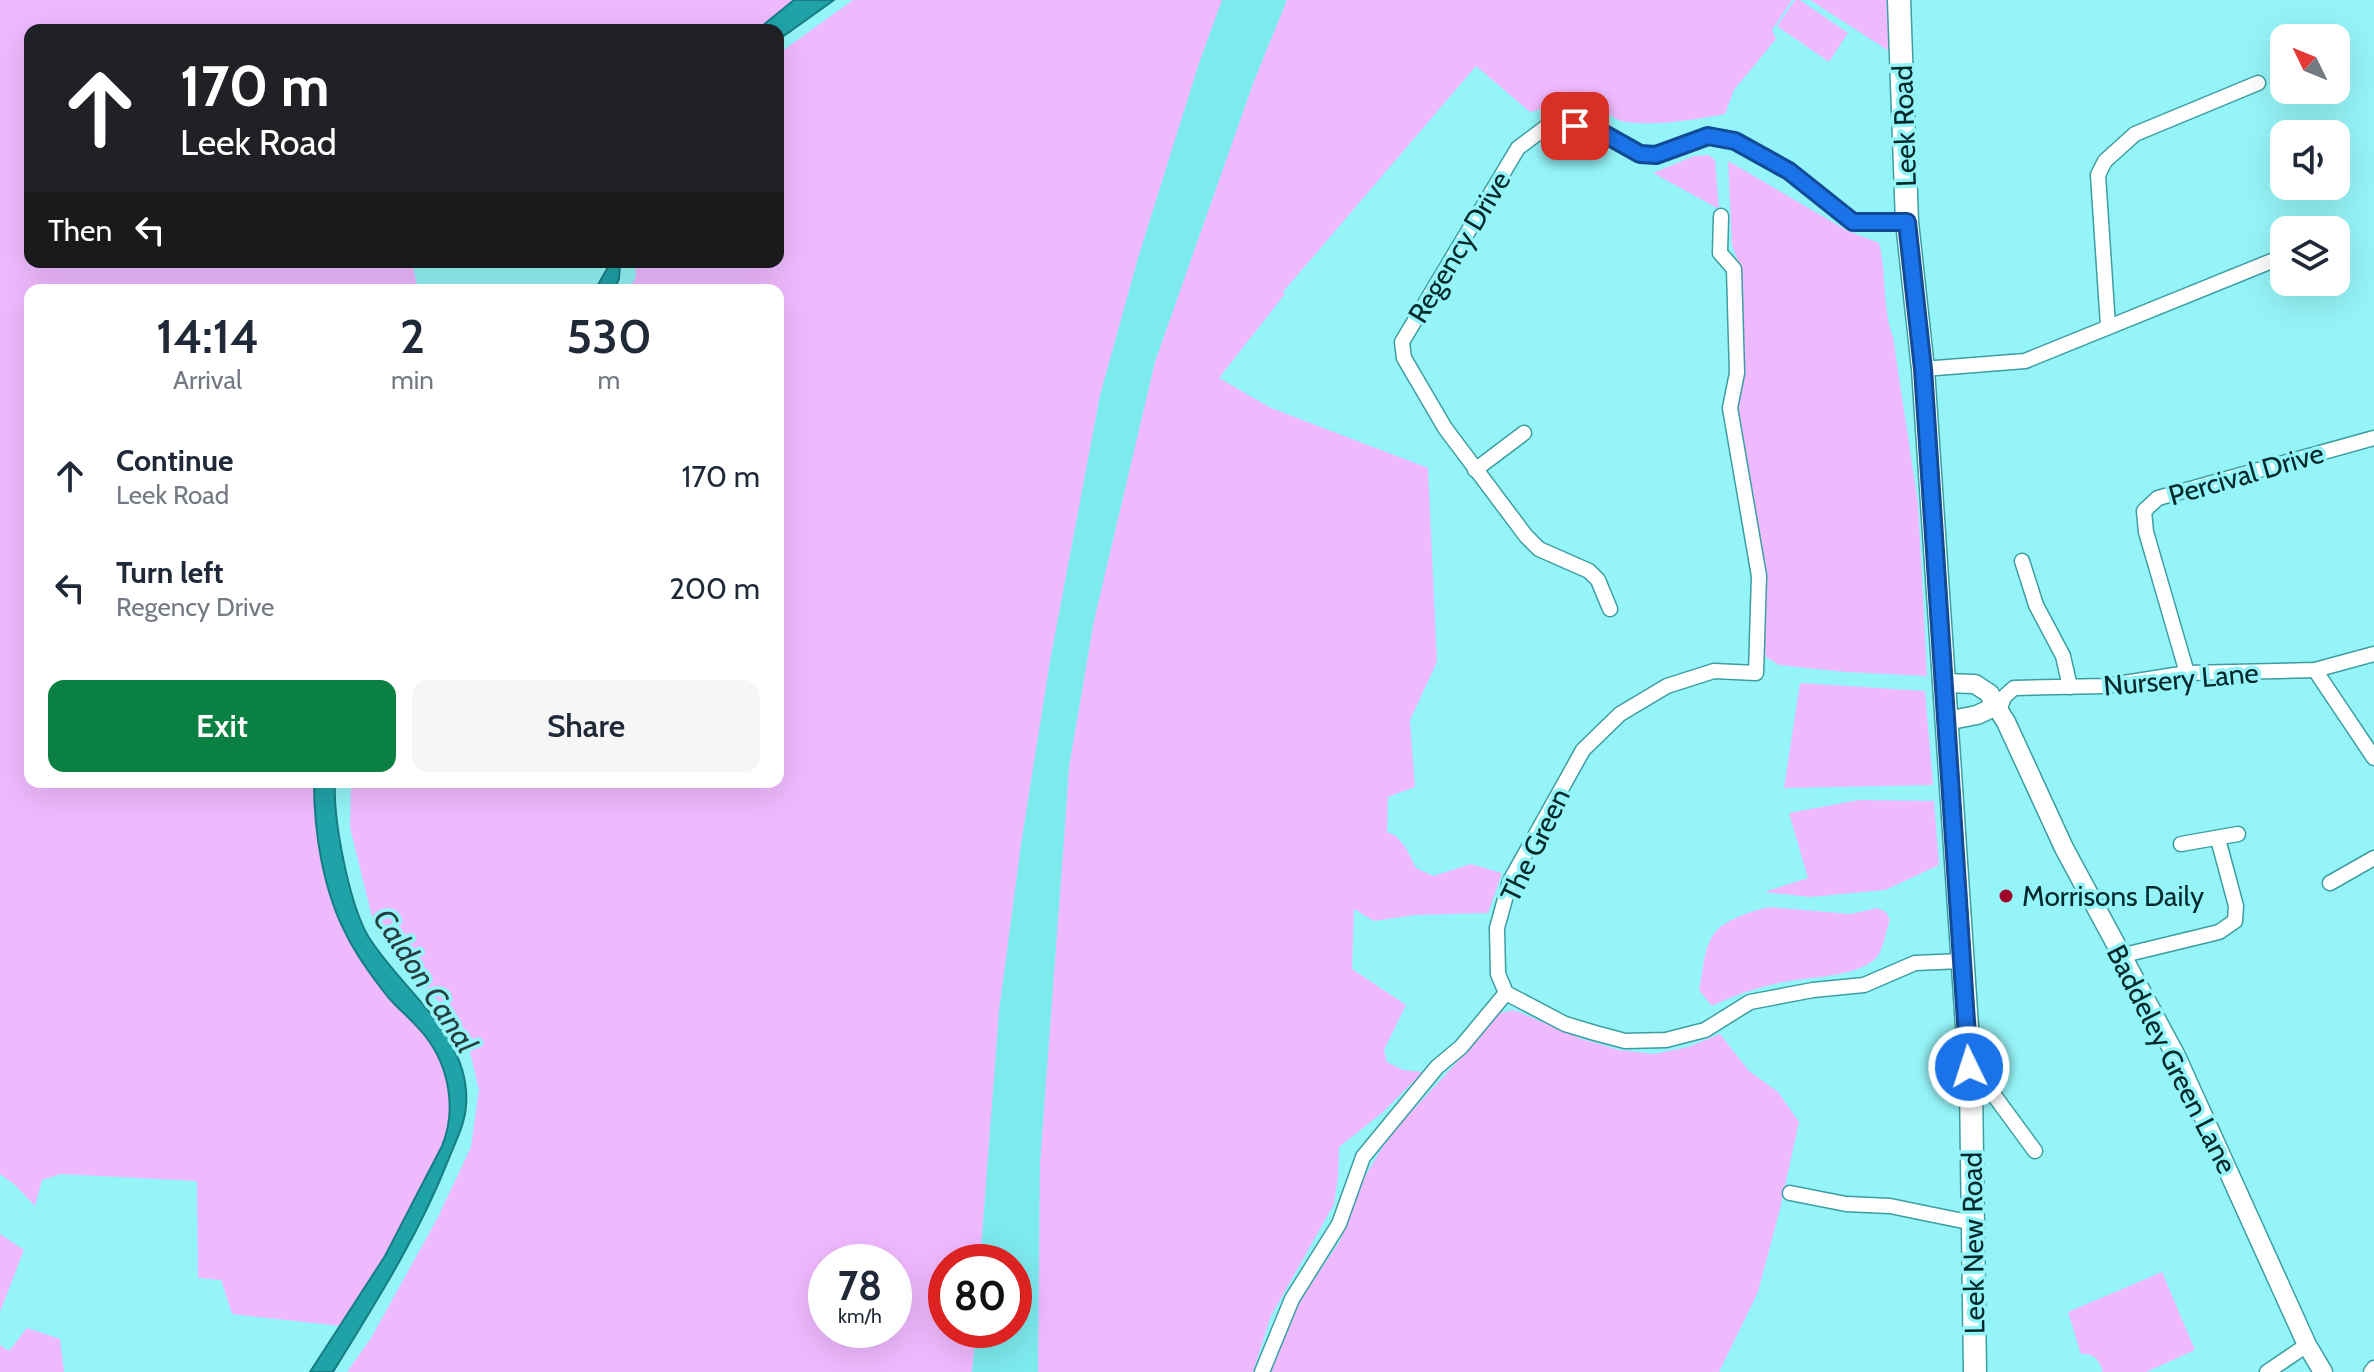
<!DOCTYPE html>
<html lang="en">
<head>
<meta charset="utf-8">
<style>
  :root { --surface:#fff; --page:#f6f6f7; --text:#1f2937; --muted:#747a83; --accent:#0b8043 }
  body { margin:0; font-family:Cabin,sans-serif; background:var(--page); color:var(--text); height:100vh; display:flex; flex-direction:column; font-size:30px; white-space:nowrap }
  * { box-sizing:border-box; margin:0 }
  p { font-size:26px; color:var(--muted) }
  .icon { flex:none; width:44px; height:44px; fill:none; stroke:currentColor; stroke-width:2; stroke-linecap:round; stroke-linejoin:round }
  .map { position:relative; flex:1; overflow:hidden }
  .sheet { position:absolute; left:24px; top:284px; width:760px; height:504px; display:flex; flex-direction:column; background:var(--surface); border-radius:16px; box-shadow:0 8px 32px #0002 }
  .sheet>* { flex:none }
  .banner { position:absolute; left:24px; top:24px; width:760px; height:244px; border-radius:16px; box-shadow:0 8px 32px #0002; background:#202124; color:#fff; overflow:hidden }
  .needle { width:52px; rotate:313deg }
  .buttons { position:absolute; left:2270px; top:24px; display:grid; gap:16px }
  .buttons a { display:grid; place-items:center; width:80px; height:80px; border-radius:16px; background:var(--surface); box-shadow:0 8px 32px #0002; font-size:40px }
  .speed { position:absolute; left:808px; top:1244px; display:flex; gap:16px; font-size:40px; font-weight:700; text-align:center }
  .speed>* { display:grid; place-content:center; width:104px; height:104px; border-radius:50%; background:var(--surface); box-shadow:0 8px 32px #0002; line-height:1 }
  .speed small { font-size:20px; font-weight:400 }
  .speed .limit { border:12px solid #d22; background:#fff; color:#111 }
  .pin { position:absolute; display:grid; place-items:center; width:68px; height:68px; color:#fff; margin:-34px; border-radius:16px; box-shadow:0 4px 12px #0006 }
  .me { position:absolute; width:88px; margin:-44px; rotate:356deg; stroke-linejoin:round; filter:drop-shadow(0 0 6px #0008) }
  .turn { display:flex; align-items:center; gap:28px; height:168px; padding:0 24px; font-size:36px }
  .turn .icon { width:104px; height:104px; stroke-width:2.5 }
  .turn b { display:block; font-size:56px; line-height:68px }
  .then { display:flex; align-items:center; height:76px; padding:0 24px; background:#0003; gap:16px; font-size:30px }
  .eta { display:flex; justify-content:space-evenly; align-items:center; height:136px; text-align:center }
  .eta b { font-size:48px; font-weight:600; line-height:56px }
  .cta { display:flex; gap:16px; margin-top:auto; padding:16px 24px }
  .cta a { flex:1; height:92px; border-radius:16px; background:var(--accent); color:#fff; font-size:32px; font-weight:600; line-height:92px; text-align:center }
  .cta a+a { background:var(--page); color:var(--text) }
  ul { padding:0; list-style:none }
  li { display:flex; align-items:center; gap:24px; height:112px; padding:0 24px }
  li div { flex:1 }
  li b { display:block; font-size:30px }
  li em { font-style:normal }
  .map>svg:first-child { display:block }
  .built { fill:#7deaee }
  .green { fill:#efb9fe; fill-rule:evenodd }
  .water { fill:#20a3a8; stroke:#167e82; stroke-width:2 }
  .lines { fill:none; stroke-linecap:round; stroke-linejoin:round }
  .minor-casing { stroke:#3b9ea2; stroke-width:17 }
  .major-casing { stroke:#3b9ea2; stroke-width:21 }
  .highway-casing { stroke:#3b9ea2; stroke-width:25 }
  .minor { stroke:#fff; stroke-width:14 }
  .major { stroke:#fff; stroke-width:18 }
  .highway { stroke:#fff; stroke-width:22 }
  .route-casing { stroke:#114b97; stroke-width:20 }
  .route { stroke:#1a73e8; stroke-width:14 }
  .poi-dot { fill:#a2032b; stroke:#95f4f8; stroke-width:3 }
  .labels { text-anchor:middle; stroke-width:7; stroke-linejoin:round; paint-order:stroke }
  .street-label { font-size:28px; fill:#00292b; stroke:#95f4f8 }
  .poi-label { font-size:28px; fill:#00292b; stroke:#95f4f8; text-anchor:start }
  .water-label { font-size:30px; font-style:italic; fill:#264041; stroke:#95f4f8 }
</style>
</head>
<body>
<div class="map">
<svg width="2374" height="1372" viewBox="0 0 2374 1372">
  <rect width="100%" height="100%" fill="#95f4f8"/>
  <polygon class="built" points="1222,0 1287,0 1254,81 1155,362 1094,621 1069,767 1065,826 1040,1164 1038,1372 972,1372 976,1330 1014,1330 1014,1262 980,1262 999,1011 1021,844 1050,661 1100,395 1138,258 1199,63"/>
  <g class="green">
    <path d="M0,0H794L757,30H30V262H412L418,290H30V782H314C314,829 324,894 347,936C358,958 373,978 388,997C400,1011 415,1022 426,1037C449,1068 457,1110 442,1146L385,1256L341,1326L232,1314L221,1280L198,1278L197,1181L61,1174L42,1180L35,1206L14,1184L0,1174Z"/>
    <path d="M853,0H1222L1199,63L1138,258L1100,395L1050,661L1021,844L999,1011L980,1262H946V1330H976L972,1372H347L371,1338L437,1219L471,1147L479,1090L465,1031L387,943L372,917L350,827L351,782H778V290H629L636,277L635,262H778V54ZM826,1262H894V1330H826Z"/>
    <path d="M1287,0H1792L1772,30L1776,39L1734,90L1725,114C1692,120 1659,126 1625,122C1615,121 1608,111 1598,108C1575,100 1553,106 1530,112L1476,66L1283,292L1285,294L1219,378L1271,408L1428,468L1437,662L1410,720L1415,787L1388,797L1387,832L1396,836L1406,848L1416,868L1433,876L1471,864L1502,873L1488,913L1414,915L1374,921L1354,909L1352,969L1406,1005L1384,1050L1387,1062L1403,1070L1423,1072L1382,1113L1339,1147L1338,1177L1334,1204L1271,1316L1253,1372H1038L1040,1164L1065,826L1069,767L1094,621L1155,362L1254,81Z"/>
    <polygon points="1795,0 1800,0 1848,33 1829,62 1777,26"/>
    <polygon points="1810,0 1888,0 1892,53"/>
    <polygon points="1708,155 1715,160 1719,209 1653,173 1694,156"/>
    <path d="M1728,161L1848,231L1879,243C1887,273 1882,308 1893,337L1918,503L1927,676L1845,672L1779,665L1766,657L1761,648L1734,408L1741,371L1742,271L1732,246Z"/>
    <polygon points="1800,683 1925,691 1933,785 1784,788"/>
    <polygon points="1859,800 1934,801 1939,865 1885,890 1810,897 1764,892 1808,878 1789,813"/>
    <path d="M1770,907L1850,914L1877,908L1886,912L1890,920C1885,932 1884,952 1874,960C1853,977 1810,977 1784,982C1759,987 1735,995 1712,1006L1699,990C1703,973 1703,949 1714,934C1723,920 1754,910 1770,907Z"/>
    <polygon points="1514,1010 1582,1039 1619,1050 1654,1054 1688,1047 1720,1034 1749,1071 1778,1092 1799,1122 1780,1209 1758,1292 1719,1372 1271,1372 1297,1304 1340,1241 1364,1178 1389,1136 1480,1037 1496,1014"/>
    <polygon points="0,1234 24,1250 0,1312"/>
    <path d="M2162,1272L2195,1350L2146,1372H2103C2099,1360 2095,1353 2081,1354L2068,1312Z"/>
    <polygon points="27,1328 60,1339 64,1372 0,1372 0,1345 9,1351"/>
  </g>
  <g class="water">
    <polygon points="794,0 834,0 778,40 778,30 757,30"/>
    <polygon points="611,262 620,262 619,279 614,290 595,290"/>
    <path d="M314,782H335C333,820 349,903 368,936C401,990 472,1036 466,1106C465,1123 456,1141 449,1158C419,1235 376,1302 333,1372H310L385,1256L442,1146C457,1110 449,1067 426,1037C415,1022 400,1011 388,997C373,978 358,958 347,936C323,891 314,832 314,782Z"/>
  </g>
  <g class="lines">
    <defs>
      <g id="minor">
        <polyline points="1721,216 1720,253 1734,269 1737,373 1730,408 1759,576 1756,673 1714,671 1667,686 1620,714 1583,750 1510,881 1497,928 1498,974 1506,993 1565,1024 1595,1033 1625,1041 1666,1040 1705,1030 1750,1002 1813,990 1864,985 1915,963 1962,961"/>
        <polyline points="2108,326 2098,175 2105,161 2135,134 2258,83"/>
        <polyline points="1923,369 2025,361 2284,256"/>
        <polyline points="1475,470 1524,433"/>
        <polyline points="2022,561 2036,605 2063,656 2070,687"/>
        <polyline points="1610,609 1598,580 1589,571 1539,549 1526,536 1445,428 1404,358 1402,342 1518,148 1546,127 1575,126 1599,131 1640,154 1656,155 1708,136 1735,141 1789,171 1853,222 1907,222"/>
        <polyline points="2315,670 2374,758"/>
        <polyline points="2187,673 2146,532 2144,511 2158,498 2374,438"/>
        <polyline points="1999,711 2004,697 2014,688 2105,686 2187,673 2315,670 2374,654"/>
        <polyline points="2181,844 2238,834"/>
        <polyline points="2330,883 2374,858"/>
        <polyline points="2120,956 2219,932 2235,921 2236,906 2218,839"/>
        <polyline points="1971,1086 1988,1087 2035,1151"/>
        <polyline points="1790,1193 1846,1204 1890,1206 1973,1223"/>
        <polyline points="1262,1372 1292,1299 1339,1224 1363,1157 1437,1067 1461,1047 1506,993"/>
        <polyline points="2267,1372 2307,1345"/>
        <polyline points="2371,1372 2374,1368"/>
      </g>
      <g id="major">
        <polyline points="1943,683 1975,684 1990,694 1994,707 1999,711 2006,722 2064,848 2176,1056 2307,1345 2323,1372"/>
        <polyline points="1946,721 1977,715 1994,707"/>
      </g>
      <polyline id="highway" points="1899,0 1907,222 1923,369 1971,1086 1975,1372"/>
    </defs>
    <use href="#minor" class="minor-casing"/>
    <use href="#major" class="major-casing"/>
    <use href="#highway" class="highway-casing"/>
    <use href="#minor" class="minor"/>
    <use href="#major" class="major"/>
    <use href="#highway" class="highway"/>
  </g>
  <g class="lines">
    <defs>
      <polyline id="route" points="1575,126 1599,131 1640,154 1656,155 1708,136 1735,141 1789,171 1853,222 1907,222 1923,369 1969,1067"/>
    </defs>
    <use href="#route" class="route-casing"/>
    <use href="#route" class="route"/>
  </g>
  <circle class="poi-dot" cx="2006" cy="896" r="8"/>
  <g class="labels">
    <g class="street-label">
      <text transform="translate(1904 126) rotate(-92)" y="10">Leek Road</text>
      <text transform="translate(1459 247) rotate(-59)" y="10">Regency Drive</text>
      <text transform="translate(2246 474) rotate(-16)" y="10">Percival Drive</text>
      <text transform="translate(2181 679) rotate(-5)" y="10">Nursery Lane</text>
      <text transform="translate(1535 845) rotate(-64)" y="10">The Green</text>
      <text transform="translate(2172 1059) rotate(63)" y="10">Baddeley Green Lane</text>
      <text transform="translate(1973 1243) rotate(-91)" y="10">Leek New Road</text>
    </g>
    <g class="poi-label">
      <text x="2022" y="906">Morrisons Daily</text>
    </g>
    <g class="water-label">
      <text transform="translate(425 981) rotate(57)" y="10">Caldon Canal</text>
    </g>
  </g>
</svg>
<div class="buttons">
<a><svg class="needle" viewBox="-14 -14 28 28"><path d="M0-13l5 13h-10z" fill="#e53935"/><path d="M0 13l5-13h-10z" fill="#747a83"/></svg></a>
<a><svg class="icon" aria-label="sound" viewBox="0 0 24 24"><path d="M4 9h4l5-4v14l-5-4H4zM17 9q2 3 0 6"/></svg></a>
<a><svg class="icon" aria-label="layers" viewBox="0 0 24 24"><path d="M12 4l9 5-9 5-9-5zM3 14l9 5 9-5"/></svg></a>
</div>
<div class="speed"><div>78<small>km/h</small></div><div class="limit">80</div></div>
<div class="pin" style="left:1575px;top:126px;background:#d93025"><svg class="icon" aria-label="arrive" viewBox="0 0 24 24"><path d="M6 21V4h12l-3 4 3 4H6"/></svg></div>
<svg class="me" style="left:1969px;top:1067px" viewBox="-20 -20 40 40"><circle r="17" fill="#1a73e8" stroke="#fff" stroke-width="3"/><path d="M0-11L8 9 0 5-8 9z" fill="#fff"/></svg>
<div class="banner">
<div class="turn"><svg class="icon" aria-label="ahead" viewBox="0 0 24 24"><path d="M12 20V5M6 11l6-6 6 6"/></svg><div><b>170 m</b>Leek Road</div></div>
<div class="then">Then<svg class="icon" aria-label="left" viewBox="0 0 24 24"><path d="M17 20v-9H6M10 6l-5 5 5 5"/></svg></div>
</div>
<section class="sheet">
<div class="eta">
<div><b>14:14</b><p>Arrival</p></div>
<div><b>2</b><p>min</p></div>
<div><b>530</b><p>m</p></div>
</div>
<ul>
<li><svg class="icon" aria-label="ahead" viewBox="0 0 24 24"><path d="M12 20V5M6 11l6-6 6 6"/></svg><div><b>Continue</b><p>Leek Road</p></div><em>170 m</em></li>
<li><svg class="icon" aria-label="left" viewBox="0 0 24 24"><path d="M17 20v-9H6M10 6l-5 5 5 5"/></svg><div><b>Turn left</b><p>Regency Drive</p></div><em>200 m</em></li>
</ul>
<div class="cta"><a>Exit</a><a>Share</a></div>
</section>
</div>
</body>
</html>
